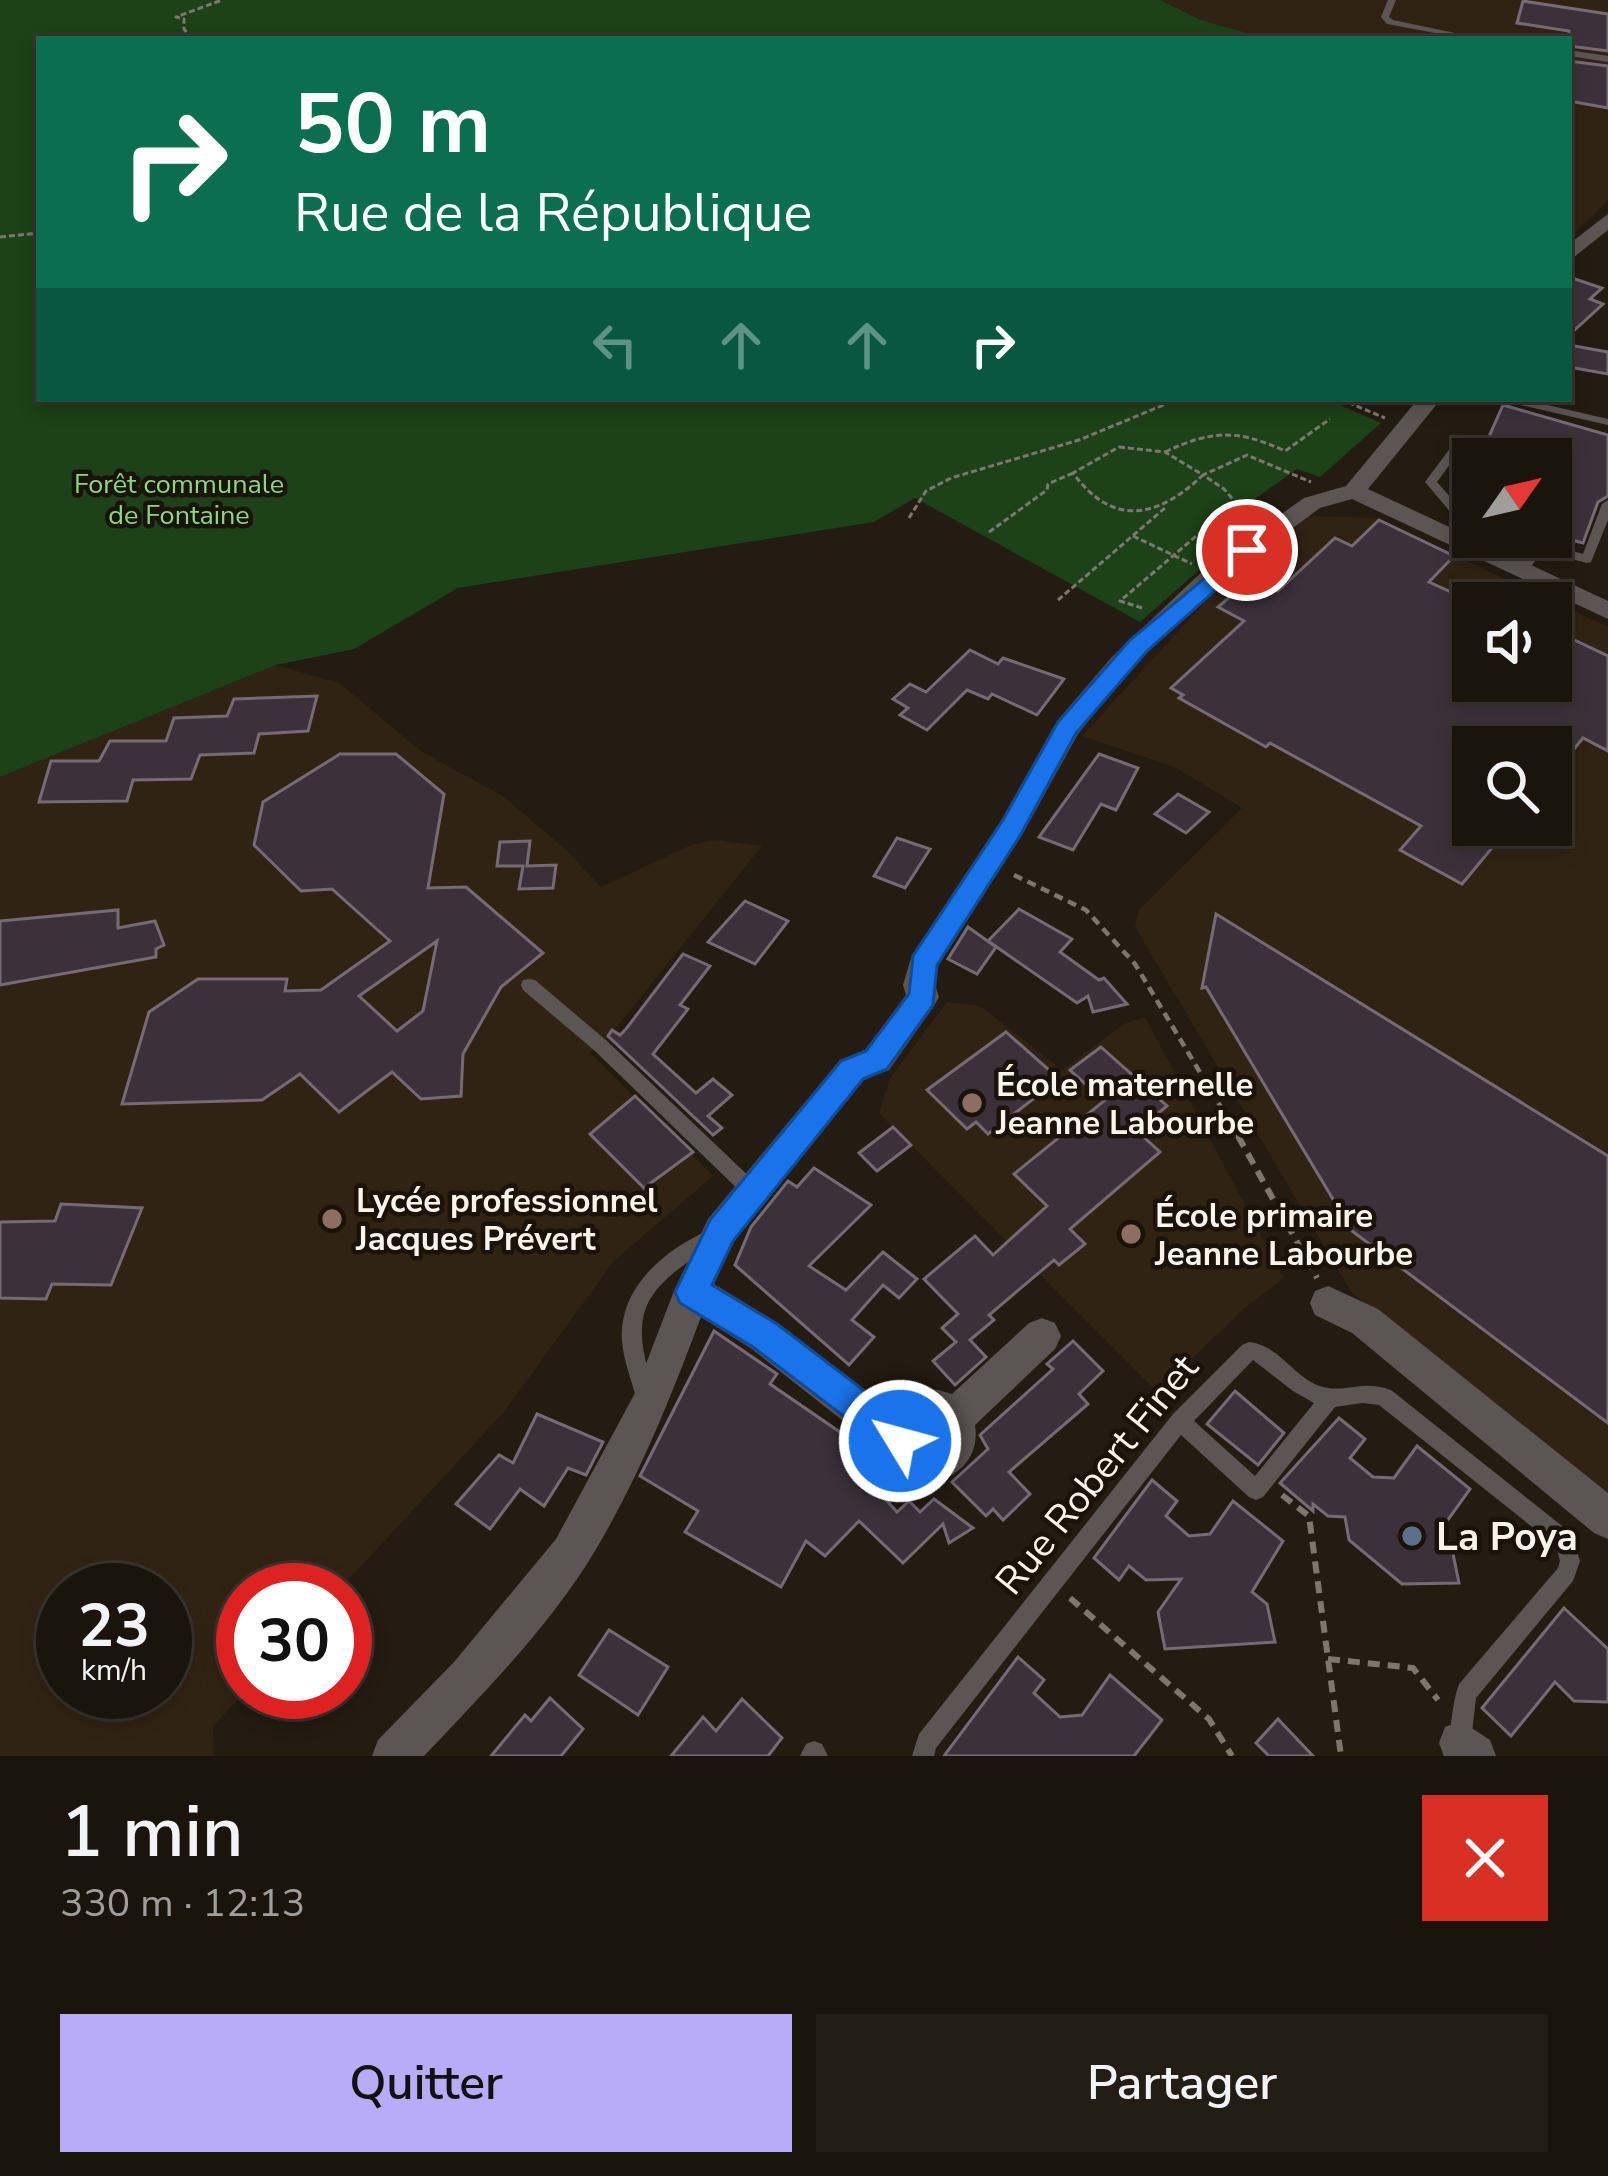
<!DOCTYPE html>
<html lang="fr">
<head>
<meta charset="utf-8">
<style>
  :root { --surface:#1b140d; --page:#241d16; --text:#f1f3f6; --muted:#a09e9d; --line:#39332e; --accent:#b8abf7 }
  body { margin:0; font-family:"Nunito Sans",sans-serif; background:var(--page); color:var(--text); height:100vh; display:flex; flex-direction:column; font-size:45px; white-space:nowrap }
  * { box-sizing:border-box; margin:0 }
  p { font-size:39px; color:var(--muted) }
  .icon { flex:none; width:66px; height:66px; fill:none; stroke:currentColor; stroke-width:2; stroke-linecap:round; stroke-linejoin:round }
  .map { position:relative; height:1756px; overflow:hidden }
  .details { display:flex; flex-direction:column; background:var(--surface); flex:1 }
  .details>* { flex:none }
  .guide { position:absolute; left:36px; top:36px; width:1536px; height:366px; border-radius:0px; box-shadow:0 6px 18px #0003,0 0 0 3px var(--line); background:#0b6e4f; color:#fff; overflow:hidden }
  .needle { width:78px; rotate:56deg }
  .controls { position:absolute; left:1452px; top:438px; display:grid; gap:24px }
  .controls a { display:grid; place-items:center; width:120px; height:120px; border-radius:0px; background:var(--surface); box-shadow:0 6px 18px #0003,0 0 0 3px var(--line); font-size:60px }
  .speed { position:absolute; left:36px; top:1563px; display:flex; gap:24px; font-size:60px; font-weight:700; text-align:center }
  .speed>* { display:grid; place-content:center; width:156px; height:156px; border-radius:50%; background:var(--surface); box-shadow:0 6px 18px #0003,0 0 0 3px var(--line); line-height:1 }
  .speed small { font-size:30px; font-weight:400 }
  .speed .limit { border:18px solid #d22; background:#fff; color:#111 }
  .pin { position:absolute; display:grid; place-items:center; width:102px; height:102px; color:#fff; margin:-51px; border:6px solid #fff; border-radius:50%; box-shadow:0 3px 12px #0007 }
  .me { position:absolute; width:132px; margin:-66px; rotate:307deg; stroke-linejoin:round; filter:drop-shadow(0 0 9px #0008) }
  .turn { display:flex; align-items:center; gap:42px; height:252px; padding:0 60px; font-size:54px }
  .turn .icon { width:156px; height:156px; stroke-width:2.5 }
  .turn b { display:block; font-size:84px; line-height:102px }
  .lanes { display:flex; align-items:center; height:114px; padding:0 60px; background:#0003; justify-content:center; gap:60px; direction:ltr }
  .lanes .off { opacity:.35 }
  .round { display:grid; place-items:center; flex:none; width:126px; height:126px; border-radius:0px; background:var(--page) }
  .headline { display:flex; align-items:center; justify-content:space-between; height:204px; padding:0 60px }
  h1 { font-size:72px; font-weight:600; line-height:90px }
  .button { display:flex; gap:24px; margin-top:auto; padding:24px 60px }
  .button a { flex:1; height:138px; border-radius:0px; background:var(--accent); color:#111; font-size:48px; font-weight:600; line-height:138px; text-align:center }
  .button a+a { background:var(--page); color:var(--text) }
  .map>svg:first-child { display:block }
  .built { fill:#312314; fill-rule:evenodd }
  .green { fill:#1d4118 }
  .building { fill:#3c313b; stroke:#766a75; stroke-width:3; fill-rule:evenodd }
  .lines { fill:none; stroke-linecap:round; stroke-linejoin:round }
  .path-far2 { stroke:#7f776e; stroke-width:3; stroke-dasharray:6 3; stroke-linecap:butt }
  .path-far1 { stroke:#7f776e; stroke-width:4.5; stroke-dasharray:9 6; stroke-linecap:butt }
  .path { stroke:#7f776e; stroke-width:6; stroke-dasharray:12 8; stroke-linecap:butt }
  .lane { fill:#5d5554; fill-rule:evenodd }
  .street { fill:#5d5554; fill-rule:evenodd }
  .route { fill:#1a73e8; stroke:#114b97; stroke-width:3 }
  .education-dot { fill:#8d6e63; stroke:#1b1209; stroke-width:4.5 }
  .service-dot { fill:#5c6f8a; stroke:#1b1209; stroke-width:4.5 }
  .labels { text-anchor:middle; stroke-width:9; stroke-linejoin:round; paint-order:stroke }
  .far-park-label { font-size:27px; fill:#87db7a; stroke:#1b1209 }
  .poi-label { font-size:33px; font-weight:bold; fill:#faf4ed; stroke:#1b1209; text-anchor:start }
  .near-street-label { font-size:39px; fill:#faf4ed; stroke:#1b1209 }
  .near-poi-label { font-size:39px; font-weight:bold; fill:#faf4ed; stroke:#1b1209; text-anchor:start }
</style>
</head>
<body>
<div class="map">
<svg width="1608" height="1756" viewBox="0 0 1608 1756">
  <rect width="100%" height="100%" fill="#241b11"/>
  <g class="built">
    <polygon points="1160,0 1608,0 1608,200 1569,239 1569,39 1269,39 1201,20"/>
    <path d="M1309,516L1375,518L1608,627V1498L1352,1293L1135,927L1138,911L1242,808L1177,768L1082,736L1208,599ZM1473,603H1551V681H1473ZM1473,747H1551V825H1473Z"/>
    <path d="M276,665L339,683L422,752L501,795L562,846L601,887L691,845L714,840L762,846L608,1038L590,1053L713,1176L613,1262L503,1413L339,1590H243L245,1692L213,1726L214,1756H0V777ZM63,1590H165V1692H63Z"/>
    <polygon points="947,1002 980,1006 1062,1070 1126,1023 1145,1017 1284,1278 1241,1311 1158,1393 879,1113 890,1078"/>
  </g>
  <polygon class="green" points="0,0 1160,0 1201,20 1269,39 39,39 39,399 1327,399 1381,423 1320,477 1297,469 1248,504 1260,517 1140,622 915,498 874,522 458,588 354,649 276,665 0,777"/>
  <g class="building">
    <polygon points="1523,1 1608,14 1608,51 1569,46 1569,31 1517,23"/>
    <polygon points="1569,61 1608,66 1608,108 1569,101"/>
    <polygon points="1569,277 1602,288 1590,299 1603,304 1569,335"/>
    <polygon points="1569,345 1608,352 1608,374 1569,367"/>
    <polygon points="1503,405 1608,435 1608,496 1598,502 1583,543 1551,535 1551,459 1479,459"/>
    <polygon points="1379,520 1454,556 1429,582 1473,602 1473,681 1551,681 1551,629 1608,656 1608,751 1583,738 1551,777 1551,747 1473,747 1473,825 1511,825 1462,884 1400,850 1421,826 1270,743 1266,747 1179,698 1183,695 1171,688 1244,621 1218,607 1252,578 1278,591 1335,538 1352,546"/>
    <polygon points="970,650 998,664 1003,658 1064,679 1037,715 992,694 988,699 967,690 927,730 900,715 908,708 893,699 910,684 926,692"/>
    <polygon points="317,696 308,731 259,734 254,753 200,755 191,779 133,780 127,801 39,802 51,761 99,761 110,741 166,741 174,718 227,716 234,699"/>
    <path d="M340,754H396L444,794L428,888L466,887L543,953L501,987L463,1054L461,1096L421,1099L392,1072L339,1112L300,1074L262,1100L122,1104L149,1012L198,979H287L285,991L321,990L390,941L332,889L301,891L254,845L263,802ZM437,941L423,1011L397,1031L359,996Z"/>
    <polygon points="1099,754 1138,768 1116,810 1101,804 1073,850 1039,837"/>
    <polygon points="1178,794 1209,812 1186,833 1155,814"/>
    <polygon points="897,838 930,849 905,888 874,876"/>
    <polygon points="530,841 527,866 556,865 553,888 519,889 523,866 497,866 500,842"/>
    <polygon points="745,901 788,921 755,964 708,942"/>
    <polygon points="1019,909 1072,939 1060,952 1099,980 1104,978 1127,1004 1093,1012 1088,996 1077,1003 988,941"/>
    <polygon points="118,910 118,928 155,921 164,945 156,949 156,957 0,985 0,921"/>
    <polygon points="1216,914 1608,1156 1608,1423 1352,1231 1206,987 1202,988"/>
    <polygon points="968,927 996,947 977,974 948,959"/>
    <polygon points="683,954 710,966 680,1005 688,1009 653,1054 696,1093 713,1079 732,1095 708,1116 722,1128 713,1135 608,1036 612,1030 620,1035 626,1029"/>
    <polygon points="1006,1032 1059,1079 988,1134 976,1122 967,1129 927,1090"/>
    <polygon points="1101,1047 1167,1106 1137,1131 1160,1152 1070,1229 1085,1244 1059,1265 1054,1260 989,1315 994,1320 970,1340 986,1357 955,1385 933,1361 956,1342 942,1328 958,1314 924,1279 975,1236 993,1255 1047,1206 1014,1174 1104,1101 1070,1070"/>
    <polygon points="635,1096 693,1152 644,1188 590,1134"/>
    <polygon points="893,1127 911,1145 877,1171 859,1153"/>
    <polygon points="814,1168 871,1205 809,1266 846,1290 883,1252 917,1279 899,1298 883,1285 852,1320 874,1337 849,1365 735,1265 751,1227 788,1181 797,1187"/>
    <polygon points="61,1204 142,1208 111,1285 52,1284 46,1299 0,1298 0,1222 55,1221"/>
    <polygon points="714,1331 777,1374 770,1384 885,1463 871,1483 897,1512 909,1501 920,1512 934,1499 973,1528 949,1543 943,1524 903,1563 859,1521 825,1556 806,1541 781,1587 685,1532 698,1511 640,1476"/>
    <polygon points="1073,1341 1103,1371 1079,1394 1088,1404 1009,1472 1030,1494 1003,1520 993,1509 986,1516 952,1482 988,1449 980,1435 1053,1369 1047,1364"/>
    <polygon points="1235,1391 1284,1433 1258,1465 1207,1424"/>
    <polygon points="537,1414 603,1442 586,1475 568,1468 544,1506 520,1489 490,1529 456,1504 499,1455 513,1463"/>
    <polygon points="1339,1418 1365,1439 1350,1458 1373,1477 1394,1478 1417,1446 1470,1489 1437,1535 1451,1544 1459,1583 1402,1584 1349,1540 1345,1517 1328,1516 1313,1504 1313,1511 1280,1483"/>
    <polygon points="1152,1480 1177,1501 1166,1516 1189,1536 1210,1534 1233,1501 1283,1541 1252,1592 1267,1604 1275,1642 1165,1649 1158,1612 1181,1579 1146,1580 1129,1566 1119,1580 1094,1558"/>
    <polygon points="1564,1608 1608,1649 1608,1702 1574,1701 1555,1682 1511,1736 1482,1708"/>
    <polygon points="609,1630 668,1667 638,1715 579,1675"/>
    <polygon points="1018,1657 1044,1680 1034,1693 1060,1717 1082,1715 1110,1675 1162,1720 1134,1756 944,1756"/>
    <polygon points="550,1698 583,1729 561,1756 491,1756 525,1715 531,1721"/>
    <polygon points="742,1699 782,1738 768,1756 671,1756 703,1717 716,1731"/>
    <polygon points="1278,1719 1313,1756 1269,1756 1256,1743"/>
  </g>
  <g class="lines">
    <g class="path-far2">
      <polyline points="192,39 184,29 184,19 176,17 222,0"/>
      <polyline points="0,237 39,233"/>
      <polyline points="1340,399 1385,418"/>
      <path d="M1119,447L1165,452L1203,475C1159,517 1114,529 1073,473Z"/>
      <path d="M1165,452C1212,430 1237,429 1285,451L1330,419"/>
      <polyline points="1244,512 1224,489 1203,475 1247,455 1311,482"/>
      <polyline points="909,518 926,491 951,478 1079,440 1178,399"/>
      <polyline points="989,532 1047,490 1048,484 1073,473"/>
      <polyline points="1133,536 1192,564"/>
      <polyline points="1058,600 1165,508"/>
      <polyline points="1142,608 1120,601 1221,515 1237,526"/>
    </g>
    <polyline class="path-far1" points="1014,875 1086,910 1135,964 1240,1139"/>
    <g class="path">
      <polyline points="1238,1136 1317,1278"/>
      <polyline points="1282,1495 1309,1516 1341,1756"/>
      <polyline points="1070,1598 1209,1719 1232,1756"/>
      <polyline points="1328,1659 1413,1668 1438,1700"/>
    </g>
    <g class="lane">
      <polygon points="1388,0 1396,0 1389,17 1393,20 1484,39 1467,39 1387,24 1381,17"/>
      <polygon points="1569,50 1608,56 1608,62 1569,56"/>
      <polygon points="1501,399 1522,399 1608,419 1608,425 1507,402"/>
      <polygon points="1461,438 1467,441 1437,482 1466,515 1473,518 1473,526 1458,521 1425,482 1457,439"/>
      <polygon points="1608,500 1608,520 1591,562 1587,563 1542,551 1526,574 1518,574 1516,571 1532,548 1508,537 1526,537 1583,554 1602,504"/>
      <polygon points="529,979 535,980 607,1041 758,1185 761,1191 758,1197 752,1199 746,1197 595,1051 523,990 521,985 523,980"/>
      <path d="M709,1230L715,1232L718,1238L715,1244C641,1291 627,1311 656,1397L653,1404L646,1406L639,1404L636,1397C631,1379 624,1361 622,1342C618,1288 664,1250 709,1230Z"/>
      <path d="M1249,1342C1280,1345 1294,1379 1323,1387C1347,1393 1362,1379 1391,1390L1571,1533L1580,1561L1573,1581L1476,1698L1471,1741L1465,1756H1443C1453,1733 1450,1708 1459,1684L1558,1568L1560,1561L1556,1546L1379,1405L1362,1403L1335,1407L1263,1497L1256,1500L1249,1497L1181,1435L936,1748L934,1756H912L919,1734L1173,1414L1242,1345ZM1253,1360L1293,1391L1314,1403L1255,1476L1194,1421Z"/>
      <polygon points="814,1741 822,1744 828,1756 800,1756 806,1744"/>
    </g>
    <g class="street">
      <polygon points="1608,214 1608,230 1569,261 1569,244"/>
      <path d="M1418,399H1441L1368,489L1608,601V619L1352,499L1320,508L1227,577L1129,670L1078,734L1022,835L938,966L935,985L939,997L934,1006L889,1070L864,1080L734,1241L714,1284L778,1323L889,1408C905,1387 928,1385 952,1394L1029,1323L1042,1318L1055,1323L1061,1336L1055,1349L975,1425C980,1457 959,1476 931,1484L898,1473L885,1454L752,1349L701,1317C669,1402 634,1490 585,1567C541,1635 480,1697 424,1756H372L378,1740L454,1662L556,1539L634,1395L674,1291L708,1219L840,1060L865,1050L906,995L903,985L912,955L1002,819L1057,721L1111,658L1209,565L1304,498L1346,486ZM924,1425L937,1431L932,1444L919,1439Z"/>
      <polygon points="1328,1286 1378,1309 1608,1493 1608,1539 1594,1533 1352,1333 1315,1315 1310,1303 1315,1291"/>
      <polygon points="1461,1721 1490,1740 1496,1756 1444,1756 1439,1743 1445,1727"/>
    </g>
  </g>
  <polygon class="route" points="1247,543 1258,550 1255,555 1147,651 1076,733 1021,834 937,965 933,1005 887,1069 863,1079 733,1241 712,1285 777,1324 913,1428 918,1441 913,1453 900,1459 753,1347 680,1303 675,1292 710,1220 841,1061 866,1051 909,994 913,956 1003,820 1058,722 1130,640"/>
  <g class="education-dot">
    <circle cx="972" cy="1103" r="12"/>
    <circle cx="332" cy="1219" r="12"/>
    <circle cx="1131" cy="1234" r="12"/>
  </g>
  <circle class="service-dot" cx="1412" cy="1536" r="12"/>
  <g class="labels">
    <g class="far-park-label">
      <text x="179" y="493">Forêt communale<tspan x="179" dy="31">de Fontaine</tspan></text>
    </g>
    <g class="poi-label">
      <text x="996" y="1096">École maternelle<tspan x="996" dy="38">Jeanne Labourbe</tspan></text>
      <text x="356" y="1212">Lycée professionnel<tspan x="356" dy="38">Jacques Prévert</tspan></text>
      <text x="1155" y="1227">École primaire<tspan x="1155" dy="38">Jeanne Labourbe</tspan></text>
    </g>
    <g class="near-street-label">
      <text transform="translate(1096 1474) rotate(-51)" y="14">Rue Robert Finet</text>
    </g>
    <g class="near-poi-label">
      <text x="1436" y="1550">La Poya</text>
    </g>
  </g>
</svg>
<div class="controls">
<a><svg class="needle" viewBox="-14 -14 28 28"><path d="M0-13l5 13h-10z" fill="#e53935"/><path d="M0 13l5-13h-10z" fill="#a09e9d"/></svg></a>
<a><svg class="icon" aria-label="sound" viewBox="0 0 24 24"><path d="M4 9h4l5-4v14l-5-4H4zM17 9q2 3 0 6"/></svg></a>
<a><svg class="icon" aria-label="search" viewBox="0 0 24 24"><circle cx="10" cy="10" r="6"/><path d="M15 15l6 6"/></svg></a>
</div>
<div class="speed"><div>23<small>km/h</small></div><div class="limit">30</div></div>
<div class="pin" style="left:1247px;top:550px;background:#d93025"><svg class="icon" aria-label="arrive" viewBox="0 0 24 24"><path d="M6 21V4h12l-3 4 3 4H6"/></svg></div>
<svg class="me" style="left:900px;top:1441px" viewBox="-20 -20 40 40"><circle r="17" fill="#1a73e8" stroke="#fff" stroke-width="3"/><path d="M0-11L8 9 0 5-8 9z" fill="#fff"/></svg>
<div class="guide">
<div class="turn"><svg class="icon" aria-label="right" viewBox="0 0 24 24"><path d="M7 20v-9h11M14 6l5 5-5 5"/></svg><div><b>50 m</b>Rue de la République</div></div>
<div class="lanes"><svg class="icon off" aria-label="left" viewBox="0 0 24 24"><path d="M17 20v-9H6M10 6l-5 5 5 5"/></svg><svg class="icon off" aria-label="ahead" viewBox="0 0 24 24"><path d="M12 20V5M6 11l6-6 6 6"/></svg><svg class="icon off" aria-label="ahead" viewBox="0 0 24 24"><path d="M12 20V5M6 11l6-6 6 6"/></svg><svg class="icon" aria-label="right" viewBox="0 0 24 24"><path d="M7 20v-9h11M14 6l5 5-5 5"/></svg></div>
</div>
</div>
<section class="details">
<div class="headline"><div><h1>1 min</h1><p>330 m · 12:13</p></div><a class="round" style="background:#d93025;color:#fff"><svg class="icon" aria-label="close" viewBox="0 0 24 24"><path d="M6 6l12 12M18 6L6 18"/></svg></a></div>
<div class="button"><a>Quitter</a><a>Partager</a></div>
</section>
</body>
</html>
